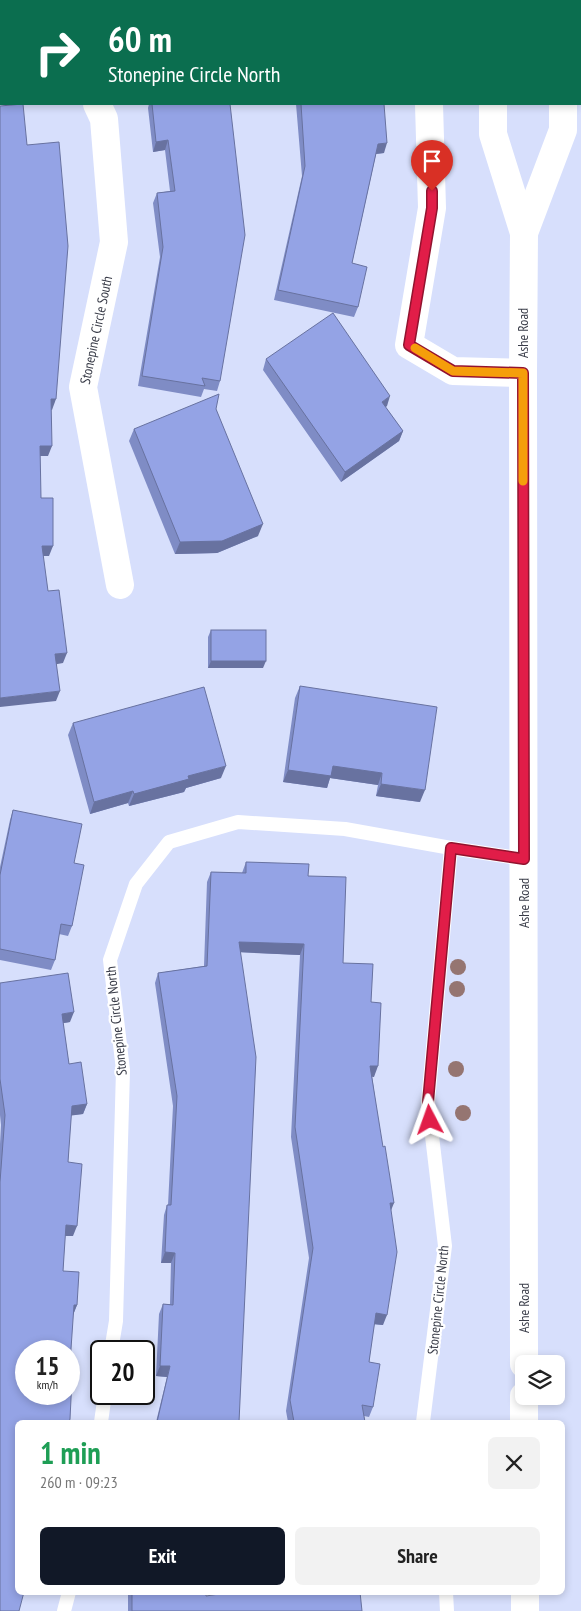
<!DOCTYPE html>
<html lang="en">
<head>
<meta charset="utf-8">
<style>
  :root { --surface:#fff; --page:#f2f2f2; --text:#222; --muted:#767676; --accent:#111827 }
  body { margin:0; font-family:"PT Sans Narrow",sans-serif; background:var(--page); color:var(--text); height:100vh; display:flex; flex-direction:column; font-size:19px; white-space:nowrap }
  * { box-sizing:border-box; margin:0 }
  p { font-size:16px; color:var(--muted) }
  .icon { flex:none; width:28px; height:28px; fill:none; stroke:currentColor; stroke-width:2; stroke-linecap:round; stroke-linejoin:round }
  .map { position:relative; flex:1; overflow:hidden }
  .details { position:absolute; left:15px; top:1420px; width:550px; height:175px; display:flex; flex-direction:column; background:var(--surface); border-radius:8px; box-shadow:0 2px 8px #0003 }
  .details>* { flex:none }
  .banner { position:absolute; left:0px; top:0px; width:581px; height:105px; box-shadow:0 2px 8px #0003; background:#0b6e4f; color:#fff; overflow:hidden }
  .tools { position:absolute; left:515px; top:1355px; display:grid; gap:10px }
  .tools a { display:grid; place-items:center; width:50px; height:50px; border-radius:8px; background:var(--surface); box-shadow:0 2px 8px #0003; font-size:25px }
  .speed { position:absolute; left:15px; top:1340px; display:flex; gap:10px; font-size:25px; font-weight:700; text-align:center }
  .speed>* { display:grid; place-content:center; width:65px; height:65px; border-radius:50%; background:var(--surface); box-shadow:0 2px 8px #0003; line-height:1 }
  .speed small { font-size:12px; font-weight:400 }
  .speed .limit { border:2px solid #111; border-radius:8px; background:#fff; color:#111 }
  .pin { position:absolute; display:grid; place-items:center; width:42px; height:42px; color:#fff; margin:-51px -21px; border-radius:50% 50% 50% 0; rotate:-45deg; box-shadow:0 0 5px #0007 }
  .pin .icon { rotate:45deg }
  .me { position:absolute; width:55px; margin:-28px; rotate:356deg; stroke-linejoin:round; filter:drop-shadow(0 0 4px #0008) }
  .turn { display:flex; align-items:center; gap:18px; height:105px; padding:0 25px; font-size:22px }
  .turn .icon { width:65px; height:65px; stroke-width:2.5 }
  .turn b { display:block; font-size:35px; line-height:42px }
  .round { display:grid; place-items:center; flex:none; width:52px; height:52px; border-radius:8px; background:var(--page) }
  .summary { display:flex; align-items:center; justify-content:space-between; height:85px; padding:0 25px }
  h1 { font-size:30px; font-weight:700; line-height:38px; color:#1e9e55 }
  .cta { display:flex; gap:10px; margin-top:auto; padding:10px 25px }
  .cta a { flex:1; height:58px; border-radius:8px; background:var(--accent); color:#fff; font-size:20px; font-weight:700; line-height:58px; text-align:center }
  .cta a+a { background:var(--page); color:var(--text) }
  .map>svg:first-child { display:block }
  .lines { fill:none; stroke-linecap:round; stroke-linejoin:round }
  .service { stroke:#fff; stroke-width:14 }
  .minor { stroke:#fff; stroke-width:28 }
  .tertiary { stroke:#fff; stroke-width:28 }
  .tree { fill:#957571 }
  .wall { fill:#7f8cc5 }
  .shaded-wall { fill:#6872a0 }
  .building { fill:#94a3e5; stroke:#6872a0; fill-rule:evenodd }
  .route-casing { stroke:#92132f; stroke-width:12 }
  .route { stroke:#e11d48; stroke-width:9 }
  .slow { stroke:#f59e0b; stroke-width:9 }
  .labels { text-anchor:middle; stroke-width:4.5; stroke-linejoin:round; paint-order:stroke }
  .street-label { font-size:14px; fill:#393c48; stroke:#fff }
</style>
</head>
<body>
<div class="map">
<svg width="581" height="1611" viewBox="0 0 581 1611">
  <rect width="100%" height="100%" fill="#d7dffc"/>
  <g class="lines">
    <g class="service">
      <polyline points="111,1351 116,1321 123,1070 110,960 136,884 169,842 238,822 345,829 451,848 524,859"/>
      <polyline points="101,1422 105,1394"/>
      <polyline points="423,1422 445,1246 428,1102 451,848"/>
      <polyline points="446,1592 447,1611"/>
      <polyline points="64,1611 69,1592"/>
    </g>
    <g class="minor">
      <polyline points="4,0 7,1"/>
      <polyline points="431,1 431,0"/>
      <polyline points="97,104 104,119 114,242 83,387 120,585"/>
      <polyline points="429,104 432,208 409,345 453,371 523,373"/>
    </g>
    <g class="tertiary">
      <polyline points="493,0 493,1"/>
      <polyline points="564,1 564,0"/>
      <polyline points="493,104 493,134 524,233 523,373 524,1364"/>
      <polyline points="524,233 563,130 563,104"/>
      <polyline points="524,1396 524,1422"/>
      <polyline points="525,1592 525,1611"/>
    </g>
  </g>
  <g class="tree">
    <circle cx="458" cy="967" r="8"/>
    <circle cx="457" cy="989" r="8"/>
    <circle cx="456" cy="1069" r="8"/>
    <circle cx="463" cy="1113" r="8"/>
  </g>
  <g class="wall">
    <polygon points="126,0 234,0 234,1 129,1"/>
    <polygon points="149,104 230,104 220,381 217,391 204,389 201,397 138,386 160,257 153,203 157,193 170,191 165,150 153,152 148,108"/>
    <polygon points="296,104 384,104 384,153 376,154 352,263 358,307 354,317 274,300 302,176"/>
    <polygon points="266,359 387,406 385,407 403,431 399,441 341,482 263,370"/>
    <polygon points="216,409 258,536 217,553 175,554 129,441 134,429"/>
    <polygon points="211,630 263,668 208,668 208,637"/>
    <polygon points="300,686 420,802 376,796 378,785 330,778 327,788 283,782 295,698"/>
    <polygon points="73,723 221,778 186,788 184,792 129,806 128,803 90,814 68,735"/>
    <polygon points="13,810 74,863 72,926 68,936 59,934 55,960 51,970 0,960 0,867 10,820"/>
    <polygon points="246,862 308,876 343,963 371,1002 374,1077 372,1076 391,1211 383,1325 374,1324 369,1362 373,1407 369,1417 364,1416 365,1422 288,1422 286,1411 309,1258 291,1137 300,955 241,952 239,1422 156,1422 167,1377 156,1376 159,1314 163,1304 170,1304 171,1263 161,1263 164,1215 167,1205 168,1205 173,1106 155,983 158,973 204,966 207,882 211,872 242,873"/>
    <polygon points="0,983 70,1022 63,1023 69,1064 87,1104 83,1114 71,1115 68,1162 73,1236 65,1236 63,1271 77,1305 73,1315 18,1422 0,1611 0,1144 1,1125 0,1115"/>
    <polygon points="128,1592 206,1592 206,1596 362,1611 128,1611"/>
  </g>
  <g class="shaded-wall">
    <polygon points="168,140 165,150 153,152 156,142"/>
    <polygon points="387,143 384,153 375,154 378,144"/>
    <polygon points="390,396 387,406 378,412 382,402"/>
    <polygon points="51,399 56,399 52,410 48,409"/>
    <polygon points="403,431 399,441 341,482 345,472"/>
    <polygon points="40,446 52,446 48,456 37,456"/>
    <polygon points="263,524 258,536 217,553 175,554 180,542"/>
    <polygon points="42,546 53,546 49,556 39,556"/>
    <polygon points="67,653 63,663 52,665 55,654"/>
    <polygon points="211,661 266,661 263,668 208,668"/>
    <polygon points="60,691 56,701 0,707 0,698"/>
    <polygon points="226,766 221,778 186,788 184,792 129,806 134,794 188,776"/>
    <polygon points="333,766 382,773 378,785 330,778 327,788 283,782 288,770"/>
    <polygon points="381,784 425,790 420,802 376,796"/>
    <polygon points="133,791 128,803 90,814 94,802"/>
    <polygon points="239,942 304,944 300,955 235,952"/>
    <polygon points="74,1012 70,1022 58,1024 62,1014"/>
    <polygon points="370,1066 378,1066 374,1077 366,1076"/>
    <polygon points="87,1104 83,1114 68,1116 72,1106"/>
    <polygon points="390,1203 394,1203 390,1213"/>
    <polygon points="66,1225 77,1226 73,1236 62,1236"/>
    <polygon points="165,1252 175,1253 171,1263 161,1263"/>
    <polygon points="74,1305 77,1305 73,1315"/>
    <polygon points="376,1313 387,1315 383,1325 372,1324"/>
    <polygon points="160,1366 170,1366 167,1377 156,1376"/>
  </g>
  <g class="building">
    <rect x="151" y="0" width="83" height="1"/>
    <rect x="294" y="0" width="82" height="1"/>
    <polygon points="23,104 27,145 59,142 68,246 56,399 51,399 52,446 40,446 41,498 53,498 53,546 42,546 48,591 59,590 67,653 55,654 60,691 0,698 0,106"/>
    <polygon points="152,104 230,104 245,235 220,381 202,378 205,386 142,376 163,247 157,193 175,191 168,140 156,142"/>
    <polygon points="301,104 384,104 387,143 378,144 352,263 367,267 358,307 278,290 305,166"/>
    <polygon points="333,313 390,396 382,402 403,431 345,472 266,359"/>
    <polygon points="219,394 216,409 263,524 222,541 180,542 134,429"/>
    <rect x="211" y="630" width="55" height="31"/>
    <polygon points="300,686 437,707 425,790 381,784 382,773 333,766 331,776 288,770"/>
    <polygon points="204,687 226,766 188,776 189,779 134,794 133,791 94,802 73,723"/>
    <polygon points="13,810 82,824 74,863 84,865 72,926 61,924 55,960 0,949 0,875"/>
    <polygon points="246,862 309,864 308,876 346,877 343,963 373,964 371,1002 381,1003 378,1066 370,1066 383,1147 385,1146 394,1203 390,1203 397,1252 387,1315 376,1313 369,1362 380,1364 373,1407 362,1405 365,1422 294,1422 290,1400 313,1248 295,1127 304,944 239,942 256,1057 239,1422 157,1422 170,1366 160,1366 163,1304 173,1305 175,1253 165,1252 167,1205 171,1205 177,1096 158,973 207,966 211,872 246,873"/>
    <path d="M68,973L74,1012L62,1014L69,1064L81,1062L87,1104L72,1106L68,1162L82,1164L77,1226L66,1225L63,1271L79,1272L77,1305H74L69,1378H72L70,1419L69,1422H18V1592H24L19,1611H0V1182L5,1115L0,1079V983ZM26,1351H69V1394H26Z"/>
    <polygon points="132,1592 206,1592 206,1596 232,1592 360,1592 362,1611 132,1611"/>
  </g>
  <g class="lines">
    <defs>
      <polyline id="route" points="430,1120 428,1102 451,848 524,859 523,373 453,371 409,345 432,208 432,191"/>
    </defs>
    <use href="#route" class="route-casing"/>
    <use href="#route" class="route"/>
    <polyline class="slow" points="415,348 453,371 523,373 523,481"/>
  </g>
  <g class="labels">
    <g class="street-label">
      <text transform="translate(96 330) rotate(-78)" y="5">Stonepine Circle South</text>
      <text transform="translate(523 333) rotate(-90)" y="5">Ashe Road</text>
      <text transform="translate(524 903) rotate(-90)" y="5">Ashe Road</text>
      <text transform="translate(116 1021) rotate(-96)" y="5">Stonepine Circle North</text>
      <text transform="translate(438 1300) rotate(-84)" y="5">Stonepine Circle North</text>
      <text transform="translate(524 1308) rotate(-90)" y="5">Ashe Road</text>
    </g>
  </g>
</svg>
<div class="tools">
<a><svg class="icon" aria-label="layers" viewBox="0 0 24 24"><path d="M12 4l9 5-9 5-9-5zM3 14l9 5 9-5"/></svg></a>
</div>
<div class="speed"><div>15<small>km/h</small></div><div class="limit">20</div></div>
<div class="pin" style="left:432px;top:191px;background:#d93025"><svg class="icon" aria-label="arrive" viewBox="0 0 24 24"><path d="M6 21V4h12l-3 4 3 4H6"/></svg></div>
<svg class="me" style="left:430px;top:1120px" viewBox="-20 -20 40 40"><path d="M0-17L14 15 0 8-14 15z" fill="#e11d48" stroke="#fff" stroke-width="4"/></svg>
<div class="banner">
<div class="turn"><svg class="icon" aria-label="right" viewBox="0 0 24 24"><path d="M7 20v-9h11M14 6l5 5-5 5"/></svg><div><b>60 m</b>Stonepine Circle North</div></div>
</div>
<section class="details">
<div class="summary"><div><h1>1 min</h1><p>260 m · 09:23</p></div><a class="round"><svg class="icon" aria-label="close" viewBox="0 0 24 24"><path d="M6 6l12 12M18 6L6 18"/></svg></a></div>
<div class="cta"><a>Exit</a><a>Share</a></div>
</section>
</div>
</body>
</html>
